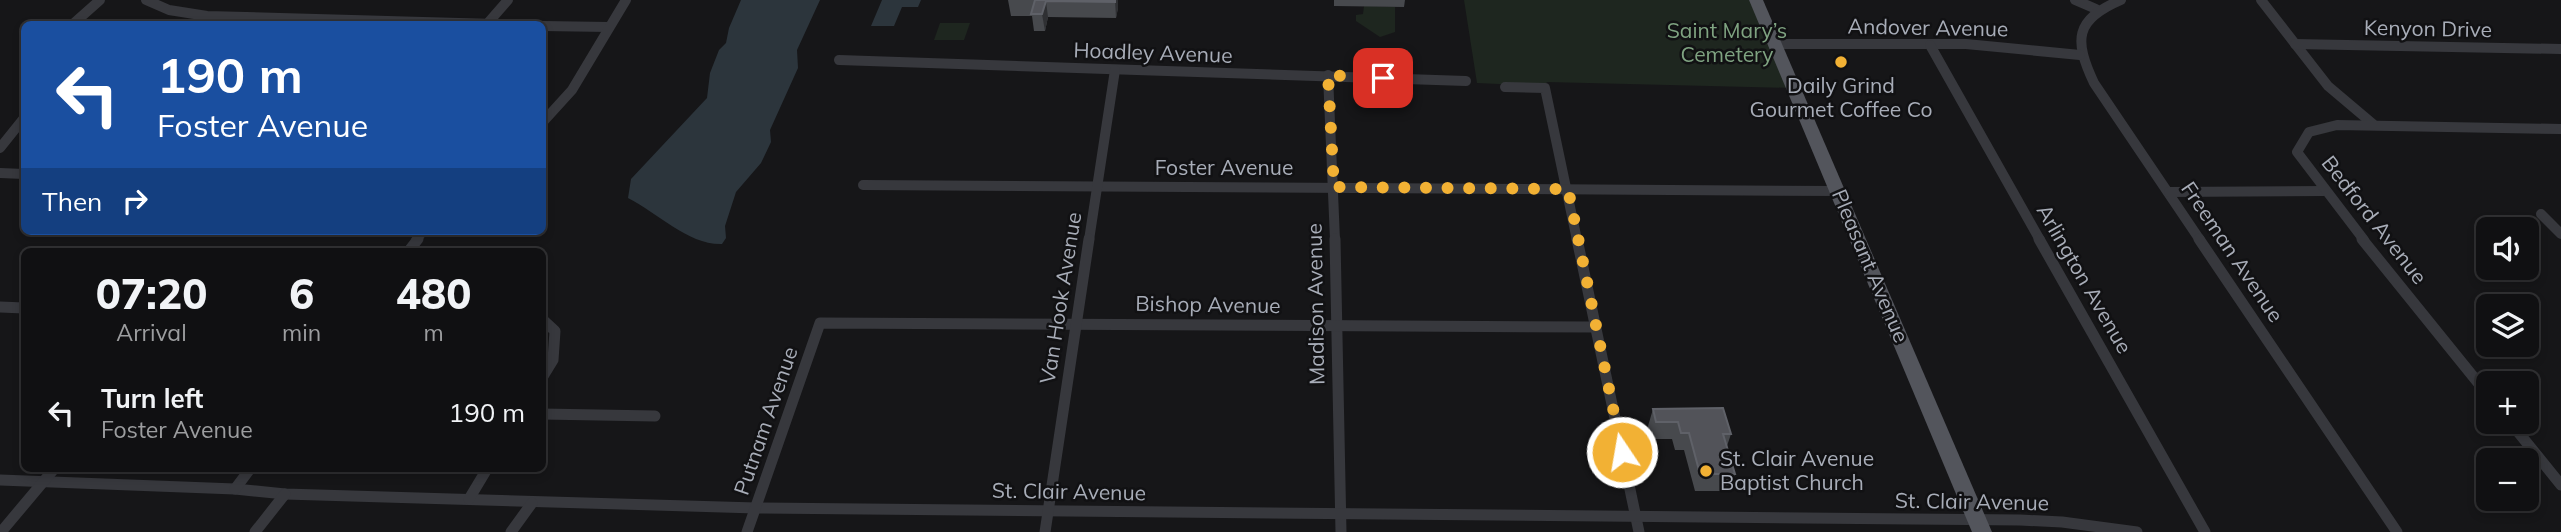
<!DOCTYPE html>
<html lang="en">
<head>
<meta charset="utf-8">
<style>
  :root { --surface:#101012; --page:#19191b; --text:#f1f3f6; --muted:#9c9d9f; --line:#303032 }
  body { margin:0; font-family:Mulish,sans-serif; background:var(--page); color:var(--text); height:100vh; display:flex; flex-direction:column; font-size:26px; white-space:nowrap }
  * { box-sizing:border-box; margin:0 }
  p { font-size:23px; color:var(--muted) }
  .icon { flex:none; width:38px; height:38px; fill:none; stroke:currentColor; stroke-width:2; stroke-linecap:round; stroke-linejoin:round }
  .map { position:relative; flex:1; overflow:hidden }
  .panel { position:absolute; left:21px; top:248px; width:525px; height:224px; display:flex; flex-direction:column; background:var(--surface); border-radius:10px; box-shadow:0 4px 10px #0003,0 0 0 2px var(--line) }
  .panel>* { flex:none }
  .hud { position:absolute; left:21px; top:21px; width:525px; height:214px; border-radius:10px; box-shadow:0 4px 10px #0003,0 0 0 2px var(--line); background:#1a4fa0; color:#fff; overflow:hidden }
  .fabs { position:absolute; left:2476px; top:217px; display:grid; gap:14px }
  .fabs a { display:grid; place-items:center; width:63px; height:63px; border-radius:10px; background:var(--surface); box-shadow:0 4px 10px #0003,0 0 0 2px var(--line); font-size:35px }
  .pin { position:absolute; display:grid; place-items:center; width:60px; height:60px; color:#fff; margin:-30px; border-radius:14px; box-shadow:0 4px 10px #0006 }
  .me { position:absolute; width:77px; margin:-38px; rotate:348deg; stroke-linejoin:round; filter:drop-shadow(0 0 5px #0008) }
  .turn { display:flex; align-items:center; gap:24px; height:147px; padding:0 21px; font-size:32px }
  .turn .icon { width:91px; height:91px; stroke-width:2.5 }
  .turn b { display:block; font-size:49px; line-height:60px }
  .then { display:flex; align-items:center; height:66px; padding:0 21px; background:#0003; gap:14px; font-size:26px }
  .eta { display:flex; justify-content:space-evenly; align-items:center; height:119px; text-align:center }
  .eta b { font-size:42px; font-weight:800; line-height:49px }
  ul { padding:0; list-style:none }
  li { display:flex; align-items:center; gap:21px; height:91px; padding:0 21px }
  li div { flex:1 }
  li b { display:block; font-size:26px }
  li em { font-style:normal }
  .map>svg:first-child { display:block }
  .green { fill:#1e261f }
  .water { fill:#2c353c }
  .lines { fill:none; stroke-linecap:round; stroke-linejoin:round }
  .street-far1 { stroke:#37383d; stroke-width:10 }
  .street { stroke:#37383d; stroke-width:11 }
  .primary { fill:#53555c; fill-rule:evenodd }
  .wall { fill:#47494d }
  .shaded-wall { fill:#2f3033 }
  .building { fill:#525359; stroke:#5f6168; stroke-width:2 }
  .route { stroke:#f2b134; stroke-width:12; stroke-dasharray:0 21.6 }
  .poi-dot { fill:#f2b134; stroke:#111113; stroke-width:2.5 }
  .labels { text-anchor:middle; stroke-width:5; stroke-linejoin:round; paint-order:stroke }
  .street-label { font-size:21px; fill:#a8adb8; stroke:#111113 }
  .park-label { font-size:21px; fill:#7fa381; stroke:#111113 }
  .poi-label { font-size:21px; fill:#a8adb8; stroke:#111113 }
</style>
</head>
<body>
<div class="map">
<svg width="2561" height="532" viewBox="0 0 2561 532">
  <rect width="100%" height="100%" fill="#161618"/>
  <g class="green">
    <polygon points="1464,0 1757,0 1794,88 1547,82 1544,86 1477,83"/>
    <polygon points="1364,6 1395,7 1395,32 1380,37 1356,21 1356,15 1363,14"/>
    <polygon points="940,23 970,23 964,40 934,40"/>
  </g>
  <g class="water">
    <path d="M741,0H820L797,50L798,68L770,130L771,142L761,163L736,192L725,226L726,238L722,244C688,245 658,213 628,198L631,179L707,98L710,73L719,50L726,43L729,28Z"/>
    <polygon points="882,0 921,0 918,7 902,7 894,26 871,26"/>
  </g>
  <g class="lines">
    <g class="street-far1">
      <polyline points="146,0 169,10 207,16 495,24"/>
      <polyline points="2075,0 2096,9"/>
      <path d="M2121,0C2074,20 2074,40 2094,83L2200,240"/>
      <polyline points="2261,0 2328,86 2373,124"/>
      <polyline points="73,24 100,0"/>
      <polyline points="487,24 508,0"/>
      <polyline points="542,26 609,27"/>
      <polyline points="1775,44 1966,44 2080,55"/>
      <polyline points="2295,44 2561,49"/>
      <polyline points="1930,45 2040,240"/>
      <polyline points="839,60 1466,81"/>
      <polyline points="1328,75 1335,240"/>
      <polyline points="1505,87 1545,88 1577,240"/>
      <polyline points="542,123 572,90 626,0"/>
      <polyline points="0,148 24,118"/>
      <polyline points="0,173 24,174"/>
      <polyline points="863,185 1838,191"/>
      <polyline points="2169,192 2324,191"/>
      <polyline points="2541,214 2561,234"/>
      <polyline points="416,240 423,231"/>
      <polyline points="1089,240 1115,70"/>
      <polyline points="2364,240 2297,152 2309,132 2337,125 2561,129"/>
    </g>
    <g class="street">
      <polyline points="1335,239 1341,532"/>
      <polyline points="1577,239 1639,532"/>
      <polyline points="2039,239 2205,532"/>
      <polyline points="2199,239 2397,532"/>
      <polyline points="2362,239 2488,395"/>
      <polyline points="408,252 418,239"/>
      <polyline points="0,307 24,308"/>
      <polyline points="542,319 555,331 553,360 542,378"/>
      <polyline points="542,414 655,416"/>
      <polyline points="2510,422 2561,485"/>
      <polyline points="0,480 235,489 285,494 756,508 2020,520 2062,522 2137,532"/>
      <polyline points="235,489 250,469"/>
      <polyline points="469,499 487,469"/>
      <polyline points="1,532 54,469"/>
      <polyline points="255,532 285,494"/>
      <polyline points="511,532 532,503"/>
      <polyline points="747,532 820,323 1595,327"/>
      <polyline points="1045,532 1089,239"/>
    </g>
    <polygon class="primary" points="1749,0 1763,0 1992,532 1972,532"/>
  </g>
  <g class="wall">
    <polygon points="1008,0 1118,0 1118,8 1116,18 1048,17 1045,31 1034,31 1032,16 1011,16"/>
    <polygon points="1334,0 1405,0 1404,7 1334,6"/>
    <polygon points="1653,409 1731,434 1727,446 1735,474 1729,491 1695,491 1684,450 1675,450 1672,439 1651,439 1648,426"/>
  </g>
  <g class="shaded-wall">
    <polygon points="1115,0 1118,0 1118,8 1116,18"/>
    <polygon points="1046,1 1048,17 1045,31 1042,14"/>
  </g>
  <g class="building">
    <polygon points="1035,0 1115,0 1115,2 1046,1 1042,14 1031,14"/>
    <polygon points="1723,408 1731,434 1723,434 1735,474 1700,474 1689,433 1681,433 1678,422 1656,422 1653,409"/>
  </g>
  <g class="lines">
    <polyline class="route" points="1383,78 1328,75 1334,187 1568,189 1622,452"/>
  </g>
  <g class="poi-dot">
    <circle cx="1841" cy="62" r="7"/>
    <circle cx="1706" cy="471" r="7"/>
  </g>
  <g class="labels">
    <g class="street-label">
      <text transform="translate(1928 28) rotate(1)" y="7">Andover Avenue</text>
      <text transform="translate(2428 29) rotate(1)" y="7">Kenyon Drive</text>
      <text transform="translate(1153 53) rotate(2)" y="7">Hoadley Avenue</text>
      <text x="1224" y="175">Foster Avenue</text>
      <text transform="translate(2374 220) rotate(52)" y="7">Bedford Avenue</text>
      <text transform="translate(2232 252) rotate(56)" y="7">Freeman Avenue</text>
      <text transform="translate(1870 266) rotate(67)" y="7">Pleasant Avenue</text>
      <text transform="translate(2084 279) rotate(60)" y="7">Arlington Avenue</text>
      <text transform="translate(1061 298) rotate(-81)" y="7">Van Hook Avenue</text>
      <text transform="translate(1316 304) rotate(-91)" y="7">Madison Avenue</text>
      <text transform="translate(1208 305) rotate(1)" y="7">Bishop Avenue</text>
      <text transform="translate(766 421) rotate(-71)" y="7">Putnam Avenue</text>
      <text transform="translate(1069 492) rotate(1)" y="7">St. Clair Avenue</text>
      <text transform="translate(1972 502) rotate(1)" y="7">St. Clair Avenue</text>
    </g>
    <g class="park-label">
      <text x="1727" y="38">Saint Mary’s<tspan x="1727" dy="24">Cemetery</tspan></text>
    </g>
    <g class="poi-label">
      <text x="1841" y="93">Daily Grind<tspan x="1841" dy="24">Gourmet Coffee Co</tspan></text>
      <text x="1720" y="466" text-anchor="start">St. Clair Avenue<tspan x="1720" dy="24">Baptist Church</tspan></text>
    </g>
  </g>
</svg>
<div class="fabs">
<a><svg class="icon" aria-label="sound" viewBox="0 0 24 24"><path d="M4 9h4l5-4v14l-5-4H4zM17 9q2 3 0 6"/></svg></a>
<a><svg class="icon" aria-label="layers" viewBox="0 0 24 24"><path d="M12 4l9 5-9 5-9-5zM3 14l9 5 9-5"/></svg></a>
<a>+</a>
<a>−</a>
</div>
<div class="pin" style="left:1383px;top:78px;background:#d93025"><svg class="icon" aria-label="arrive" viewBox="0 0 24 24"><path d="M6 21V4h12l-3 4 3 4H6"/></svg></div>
<svg class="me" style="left:1622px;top:452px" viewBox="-20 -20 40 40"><circle r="17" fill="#f2b134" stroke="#fff" stroke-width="3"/><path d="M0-11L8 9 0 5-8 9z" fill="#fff"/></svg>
<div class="hud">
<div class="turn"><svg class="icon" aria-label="left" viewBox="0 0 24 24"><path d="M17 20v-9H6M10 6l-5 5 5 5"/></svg><div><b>190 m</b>Foster Avenue</div></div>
<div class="then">Then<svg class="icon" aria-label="right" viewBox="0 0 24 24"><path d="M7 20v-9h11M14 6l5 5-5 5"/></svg></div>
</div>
<section class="panel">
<div class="eta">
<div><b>07:20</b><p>Arrival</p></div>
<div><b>6</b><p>min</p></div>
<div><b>480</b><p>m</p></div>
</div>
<ul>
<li><svg class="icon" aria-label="left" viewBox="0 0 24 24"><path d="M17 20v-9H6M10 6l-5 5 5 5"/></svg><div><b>Turn left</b><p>Foster Avenue</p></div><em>190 m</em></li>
</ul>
</section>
</div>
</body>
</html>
